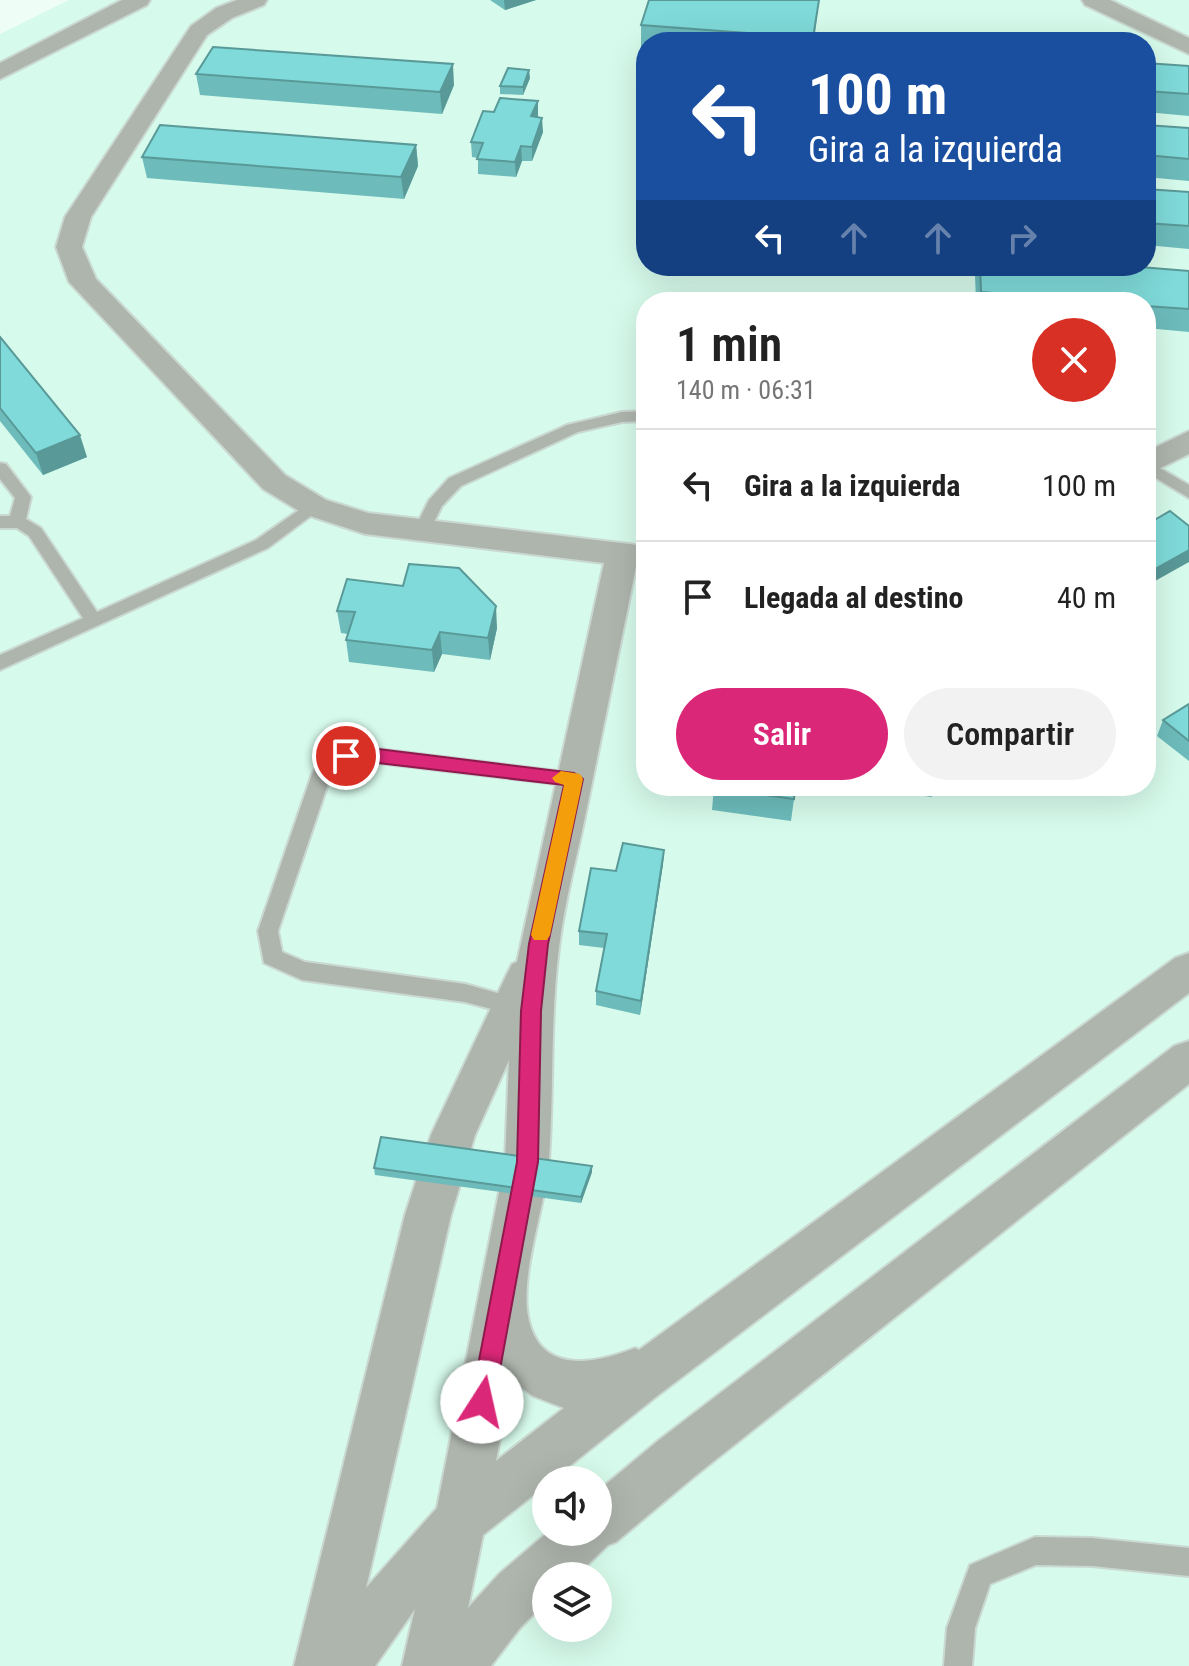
<!DOCTYPE html>
<html lang="es">
<head>
<meta charset="utf-8">
<style>
  :root { --surface:#fff; --page:#f2f2f2; --text:#222; --muted:#767676; --line:#e0e0e0; --accent:#db2777 }
  body { margin:0; font-family:"Roboto Condensed",sans-serif; background:var(--page); color:var(--text); height:100vh; display:flex; flex-direction:column; font-size:30px; white-space:nowrap }
  * { box-sizing:border-box; margin:0 }
  p { font-size:26px; color:var(--muted) }
  .icon { flex:none; width:44px; height:44px; fill:none; stroke:currentColor; stroke-width:2; stroke-linecap:round; stroke-linejoin:round }
  .map { position:relative; flex:1; overflow:hidden }
  .panel { position:absolute; left:636px; top:292px; width:520px; height:504px; display:flex; flex-direction:column; background:var(--surface); border-radius:32px; box-shadow:0 8px 32px #0002 }
  .panel>* { flex:none }
  .banner { position:absolute; left:636px; top:32px; width:520px; height:244px; border-radius:32px; box-shadow:0 8px 32px #0002; background:#1a4fa0; color:#fff; overflow:hidden }
  .controls { position:absolute; left:532px; top:1466px; display:grid; gap:16px }
  .controls a { display:grid; place-items:center; width:80px; height:80px; border-radius:50%; background:var(--surface); box-shadow:0 8px 32px #0002; font-size:40px }
  .pin { position:absolute; display:grid; place-items:center; width:68px; height:68px; color:#fff; margin:-34px; border:4px solid #fff; border-radius:50%; box-shadow:0 2px 8px #0007 }
  .me { position:absolute; width:88px; margin:-44px; rotate:10deg; stroke-linejoin:round; filter:drop-shadow(0 0 6px #0008) }
  .turn { display:flex; align-items:center; gap:28px; height:168px; padding:0 40px; font-size:36px }
  .turn .icon { width:104px; height:104px; stroke-width:2.5 }
  .turn b { display:block; font-size:56px; line-height:68px }
  .lanes { display:flex; align-items:center; height:76px; padding:0 40px; background:#0003; justify-content:center; gap:40px; direction:ltr }
  .lanes .off { opacity:.35 }
  .round { display:grid; place-items:center; flex:none; width:84px; height:84px; border-radius:42px; background:var(--page) }
  .head { display:flex; align-items:center; justify-content:space-between; height:136px; padding:0 40px }
  h1 { font-size:48px; font-weight:600; line-height:60px }
  .action { display:flex; gap:16px; margin-top:auto; padding:16px 40px }
  .action a { flex:1; height:92px; border-radius:48px; background:var(--accent); color:#fff; font-size:32px; font-weight:600; line-height:92px; text-align:center }
  .action a+a { background:var(--page); color:var(--text) }
  ul { padding:0; list-style:none }
  li { display:flex; align-items:center; gap:24px; height:112px; padding:0 40px; border-top:2px solid var(--line) }
  li div { flex:1 }
  li b { display:block; font-size:30px }
  li em { font-style:normal }
  .map>svg:first-child { display:block }
  .built { fill:#d6faeb; fill-rule:evenodd }
  .lines { fill:none; stroke-linecap:round; stroke-linejoin:round }
  .service-casing { stroke:#cad8d2; stroke-width:4 }
  .minor-casing { stroke:#cad8d2; stroke-width:4 }
  .service { fill:#aeb5ad; fill-rule:evenodd }
  .minor { fill:#aeb5ad; fill-rule:evenodd }
  .wall { fill:#6dbbbb }
  .shaded-wall { fill:#599998 }
  .building { fill:#7fdad9; stroke:#599998; stroke-width:2 }
  .route { fill:#db2777; stroke:#8e194d; stroke-width:2 }
  .slow { fill:#f59e0b }
</style>
</head>
<body>
<div class="map">
<svg width="1189" height="1666" viewBox="0 0 1189 1666">
  <rect width="100%" height="100%" fill="#eefef7"/>
  <path class="built" d="M69,0H1189V1666H0V34ZM646,42H1146V266H646ZM646,302H1146V786H646ZM546,1480H598V1532H546ZM546,1576H598V1628H546Z"/>
  <g class="lines">
    <defs>
      <g id="service">
        <polygon points="646,411 646,421 622,422 578,432 461,486 442,506 428,534 422,536 414,530 429,500 449,478 567,425 622,412"/>
        <polygon points="1146,460 1189,485 1189,498 1146,472"/>
        <polygon points="0,463 6,464 31,497 26,519 41,528 97,612 256,540 309,503 321,503 323,507 268,548 0,670 0,655 83,618 29,536 17,528 0,528 0,516 10,516 15,498 0,479"/>
        <polygon points="346,749 378,749 581,774 584,779 581,784 574,786 378,763 350,763 330,778 278,931 282,952 305,962 465,984 526,1001 529,1007 526,1013 518,1016 465,1002 302,980 264,963 258,931 312,774 315,769"/>
        <polygon points="1035,1537 1092,1538 1189,1548 1189,1576 1092,1566 1036,1565 990,1584 975,1628 972,1666 944,1666 947,1628 970,1565"/>
      </g>
      <g id="minor">
        <polygon points="122,0 150,0 147,5 0,79 0,63"/>
        <path d="M237,0H267L264,5L232,18L207,35L91,217L82,247L96,279L285,475L326,500L368,513L646,546V568L636,567C619,650 602,733 585,817C576,860 564,904 559,948C550,1019 554,1089 549,1160C546,1208 515,1284 531,1328C547,1375 600,1362 635,1348L639,1350L1175,958L1189,953V993L657,1396L552,1480H546V1485L483,1535L468,1608L499,1574L548,1532H598V1491L659,1440L1174,1046L1189,1041V1084L695,1476L616,1542L608,1545L576,1576H546V1602L520,1628L491,1666H402L415,1609L375,1666H294L405,1215L431,1135L506,976L512,964L517,962L604,563L365,534L304,514L263,489L69,282L56,247L65,217L191,26L216,8ZM509,1060L505,1162L437,1508L366,1588L451,1215L475,1135ZM511,1380L533,1396L564,1408L496,1461Z"/>
        <polygon points="1082,0 1110,0 1189,38 1189,54 1085,5"/>
        <polygon points="1189,431 1189,454 1146,475 1146,452"/>
      </g>
    </defs>
    <use href="#service" class="service-casing"/>
    <use href="#minor" class="minor-casing"/>
    <use href="#service" class="service"/>
    <use href="#minor" class="minor"/>
  </g>
  <g class="wall">
    <polygon points="490,0 536,0 505,10"/>
    <polygon points="819,0 814,42 646,42 646,52 641,52 641,25"/>
    <polygon points="1146,63 1189,66 1189,116 1146,112"/>
    <polygon points="196,74 454,85 442,114 200,95"/>
    <polygon points="530,78 523,95 500,94 500,86"/>
    <polygon points="538,116 543,132 532,161 522,161 516,177 478,174 478,158 472,157 471,142"/>
    <polygon points="1146,125 1189,128 1189,181 1146,177"/>
    <polygon points="416,145 418,166 404,199 147,178 142,157"/>
    <polygon points="1146,189 1189,192 1189,249 1146,245"/>
    <polygon points="977,266 1128,266 1189,271 1189,332 1146,328 1146,302 976,302 975,276"/>
    <polygon points="0,337 87,457 43,475 0,421"/>
    <polygon points="337,611 497,628 490,660 442,654 434,672 349,662 346,640 348,634 341,633"/>
    <polygon points="1189,704 1189,761 1157,736 1163,720"/>
    <polygon points="714,786 794,799 791,821 712,810"/>
    <polygon points="853,786 934,786 932,797"/>
    <polygon points="664,850 663,864 640,1015 596,1005 596,991 604,948 579,945 579,931 616,871"/>
    <polygon points="592,1166 592,1172 581,1203 375,1175 374,1168"/>
  </g>
  <g class="shaded-wall">
    <polygon points="504,0 536,0 505,10"/>
    <polygon points="453,64 454,85 442,114 440,92"/>
    <polygon points="529,70 530,78 523,95 523,87"/>
    <polygon points="538,101 538,116 532,131 531,116"/>
    <polygon points="542,118 543,132 532,161 532,147"/>
    <polygon points="416,145 418,166 404,199 401,177"/>
    <polygon points="521,146 522,161 516,177 515,162"/>
    <polygon points="80,435 87,457 43,475 36,453"/>
    <polygon points="1189,550 1189,562 1146,586 1146,574"/>
    <polygon points="496,606 497,628 490,660 488,638"/>
    <polygon points="440,632 442,654 434,672 432,650"/>
    <polygon points="664,850 663,864 640,1015 641,1001"/>
    <polygon points="592,1166 592,1172 581,1203 581,1197"/>
  </g>
  <g class="building">
    <polygon points="649,0 819,0 813,38 641,25"/>
    <polygon points="213,47 453,64 440,92 196,74"/>
    <polygon points="1146,63 1189,66 1189,94 1146,91"/>
    <polygon points="508,68 529,70 523,87 500,86"/>
    <polygon points="500,98 538,101 531,116 542,118 532,147 521,146 515,162 477,159 483,143 471,142 483,111 494,112"/>
    <polygon points="160,125 416,145 401,177 142,157"/>
    <polygon points="1146,125 1189,128 1189,159 1146,155"/>
    <polygon points="1146,189 1189,192 1189,226 1146,223"/>
    <polygon points="980,266 1128,266 1189,271 1189,309 1146,306 1146,302 1101,302 981,292"/>
    <polygon points="0,337 80,435 36,453 0,408"/>
    <polygon points="1170,511 1189,526 1189,550 1146,574 1146,525"/>
    <polygon points="409,564 459,568 496,606 488,638 440,632 432,650 346,640 355,612 337,611 347,579 403,586"/>
    <polygon points="1189,704 1189,741 1163,720"/>
    <polygon points="714,786 795,786 794,799 714,788"/>
    <polygon points="623,843 664,850 641,1001 596,991 607,934 579,931 591,868 616,871"/>
    <polygon points="381,1137 592,1166 581,1197 374,1168"/>
  </g>
  <polygon class="route" points="378,749 574,773 583,779 548,944 541,1011 538,1162 494,1402 491,1410 482,1413 474,1410 471,1402 517,1162 521,1011 529,944 564,785 378,763 346,763 338,756 346,750"/>
  <polygon class="slow" points="561,771 580,774 583,779 550,935 547,940 534,940 531,935 564,785 555,782 552,778"/>
</svg>
<div class="controls">
<a><svg class="icon" aria-label="sound" viewBox="0 0 24 24"><path d="M4 9h4l5-4v14l-5-4H4zM17 9q2 3 0 6"/></svg></a>
<a><svg class="icon" aria-label="layers" viewBox="0 0 24 24"><path d="M12 4l9 5-9 5-9-5zM3 14l9 5 9-5"/></svg></a>
</div>
<div class="pin" style="left:346px;top:756px;background:#d93025"><svg class="icon" aria-label="arrive" viewBox="0 0 24 24"><path d="M6 21V4h12l-3 4 3 4H6"/></svg></div>
<svg class="me" style="left:482px;top:1402px" viewBox="-20 -20 40 40"><circle r="19" fill="#fff"/><path d="M0-13L10 11 0 6-10 11z" fill="#db2777"/></svg>
<div class="banner">
<div class="turn"><svg class="icon" aria-label="left" viewBox="0 0 24 24"><path d="M17 20v-9H6M10 6l-5 5 5 5"/></svg><div><b>100 m</b>Gira a la izquierda</div></div>
<div class="lanes"><svg class="icon" aria-label="left" viewBox="0 0 24 24"><path d="M17 20v-9H6M10 6l-5 5 5 5"/></svg><svg class="icon off" aria-label="ahead" viewBox="0 0 24 24"><path d="M12 20V5M6 11l6-6 6 6"/></svg><svg class="icon off" aria-label="ahead" viewBox="0 0 24 24"><path d="M12 20V5M6 11l6-6 6 6"/></svg><svg class="icon off" aria-label="right" viewBox="0 0 24 24"><path d="M7 20v-9h11M14 6l5 5-5 5"/></svg></div>
</div>
<section class="panel">
<div class="head"><div><h1>1 min</h1><p>140 m · 06:31</p></div><a class="round" style="background:#d93025;color:#fff"><svg class="icon" aria-label="close" viewBox="0 0 24 24"><path d="M6 6l12 12M18 6L6 18"/></svg></a></div>
<ul>
<li><svg class="icon" aria-label="left" viewBox="0 0 24 24"><path d="M17 20v-9H6M10 6l-5 5 5 5"/></svg><div><b>Gira a la izquierda</b></div><em>100 m</em></li>
<li><svg class="icon" aria-label="arrive" viewBox="0 0 24 24"><path d="M6 21V4h12l-3 4 3 4H6"/></svg><div><b>Llegada al destino</b></div><em>40 m</em></li>
</ul>
<div class="action"><a>Salir</a><a>Compartir</a></div>
</section>
</div>
</body>
</html>
